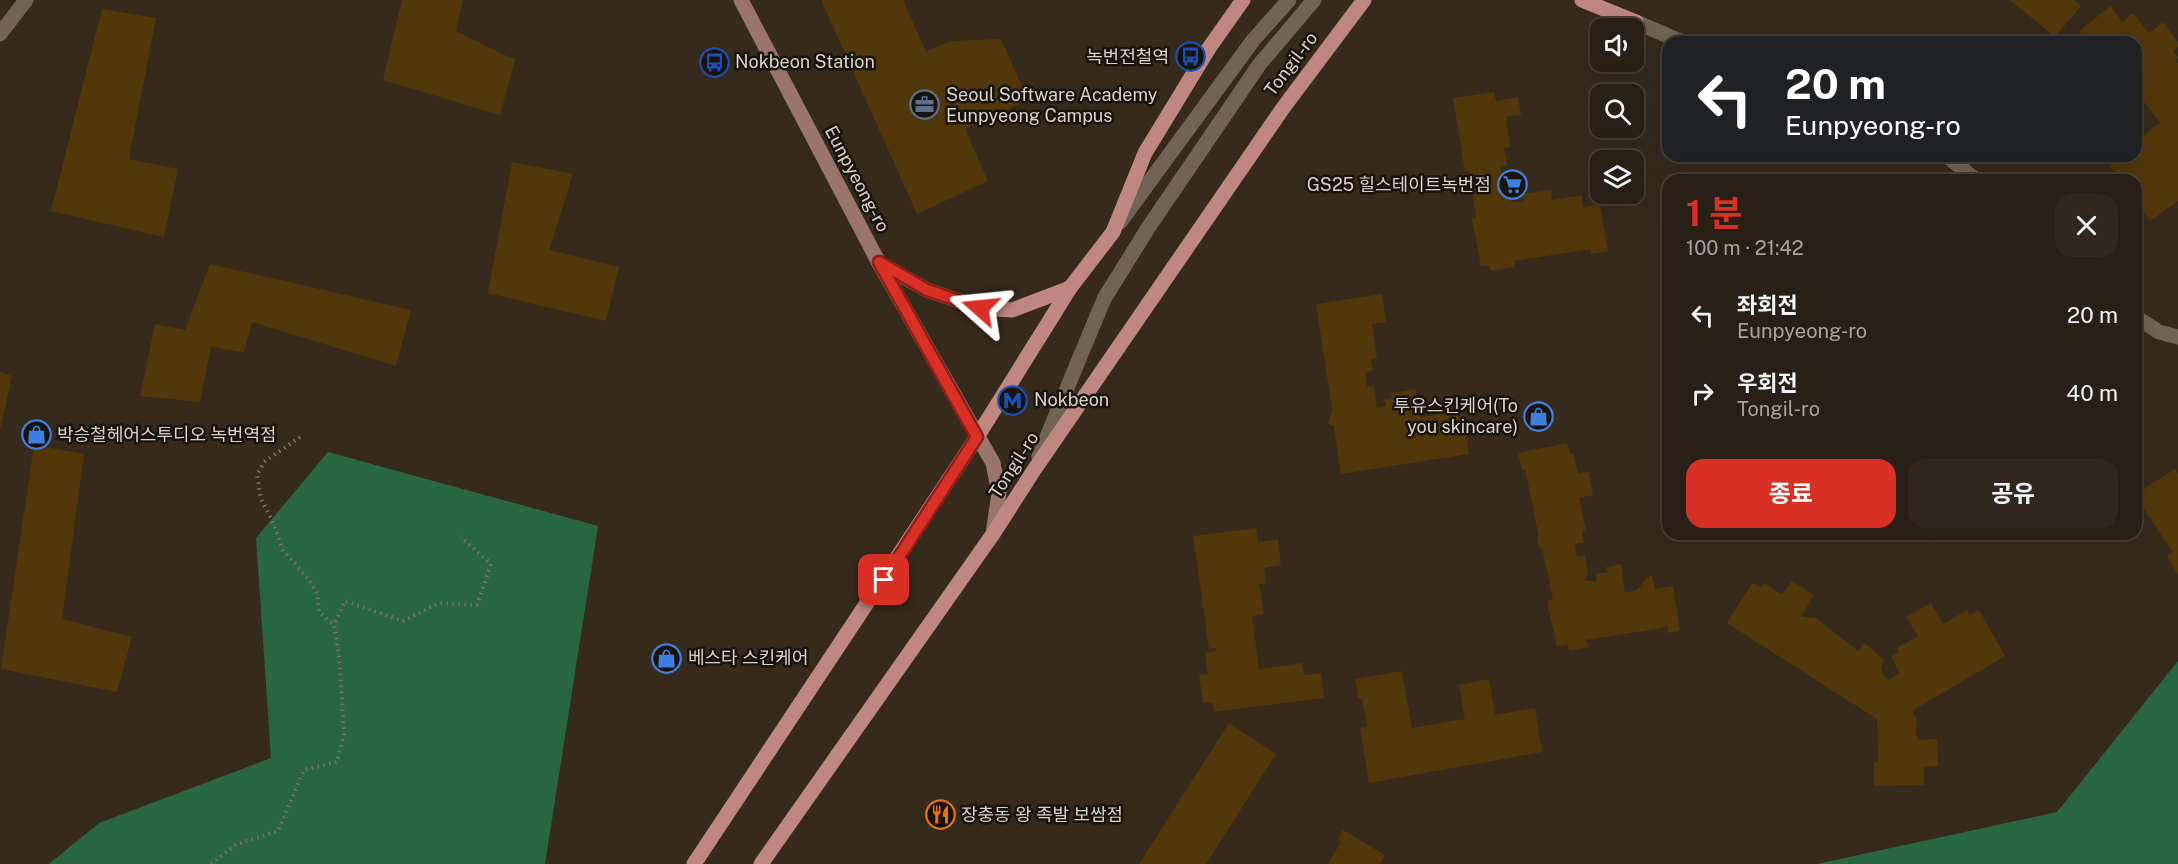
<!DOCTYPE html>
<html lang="ko">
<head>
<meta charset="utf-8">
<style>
  :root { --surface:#282016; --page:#30281f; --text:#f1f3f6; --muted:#a5a3a1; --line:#443e35; --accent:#d93025 }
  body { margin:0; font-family:"Public Sans","Noto Sans KR",sans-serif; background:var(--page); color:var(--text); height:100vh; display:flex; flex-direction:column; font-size:22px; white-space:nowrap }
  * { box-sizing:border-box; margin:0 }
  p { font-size:20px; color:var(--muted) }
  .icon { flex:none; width:33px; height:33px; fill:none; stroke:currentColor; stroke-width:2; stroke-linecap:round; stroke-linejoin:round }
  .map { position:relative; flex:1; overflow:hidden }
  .details { position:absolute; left:1662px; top:174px; width:480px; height:366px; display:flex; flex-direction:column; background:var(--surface); border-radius:18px; box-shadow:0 6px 24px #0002,0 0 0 2px var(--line) }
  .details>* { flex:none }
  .hud { position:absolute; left:1662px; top:36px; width:480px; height:126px; border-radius:18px; box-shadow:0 6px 24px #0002,0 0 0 2px var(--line); background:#202124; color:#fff; overflow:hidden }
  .controls { position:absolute; left:1590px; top:18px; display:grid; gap:12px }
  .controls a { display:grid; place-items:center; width:54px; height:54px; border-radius:12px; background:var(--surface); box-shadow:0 6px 24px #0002,0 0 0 2px var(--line); font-size:30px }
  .pin { position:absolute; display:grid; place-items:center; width:51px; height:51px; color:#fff; margin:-26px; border-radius:12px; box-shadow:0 3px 9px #0006 }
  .me { position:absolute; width:66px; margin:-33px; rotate:288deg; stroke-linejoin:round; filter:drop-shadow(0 0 4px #0008) }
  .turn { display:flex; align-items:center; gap:21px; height:126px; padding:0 24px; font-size:27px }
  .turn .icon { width:78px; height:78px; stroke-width:2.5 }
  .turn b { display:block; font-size:42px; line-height:51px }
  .round { display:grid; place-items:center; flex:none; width:63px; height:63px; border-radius:18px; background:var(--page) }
  .overview { display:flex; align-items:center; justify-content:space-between; height:102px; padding:0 24px }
  h1 { font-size:36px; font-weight:700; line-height:45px; color:var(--accent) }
  .primary-button { display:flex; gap:12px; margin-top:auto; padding:12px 24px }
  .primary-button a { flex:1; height:69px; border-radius:18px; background:var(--accent); color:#fff; font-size:24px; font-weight:700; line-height:69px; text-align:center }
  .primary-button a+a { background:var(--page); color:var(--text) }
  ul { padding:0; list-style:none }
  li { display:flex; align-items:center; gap:18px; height:78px; padding:0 24px }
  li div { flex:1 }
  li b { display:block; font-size:22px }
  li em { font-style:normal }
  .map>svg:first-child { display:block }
  .forest { fill:#296744 }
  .building { fill:#513609 }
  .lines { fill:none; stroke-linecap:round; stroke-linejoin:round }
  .path { stroke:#7c7166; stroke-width:4; stroke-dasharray:1.5 4.5; stroke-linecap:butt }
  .lane { stroke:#716356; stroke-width:15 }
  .street { stroke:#716356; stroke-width:15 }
  .secondary { stroke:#99756b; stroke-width:15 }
  .primary { stroke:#c08781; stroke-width:15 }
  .route-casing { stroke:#8d1f18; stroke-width:15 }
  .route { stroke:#d93025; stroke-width:10 }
  .labels { text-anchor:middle; stroke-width:5; stroke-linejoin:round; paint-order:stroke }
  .poi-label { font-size:18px; fill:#dad2ca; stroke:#19130e; text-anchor:start }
  .street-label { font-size:18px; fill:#dad2ca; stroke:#19130e }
</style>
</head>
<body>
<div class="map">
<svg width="2178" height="864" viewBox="0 0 2178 864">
  <rect width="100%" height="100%" fill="#362a1d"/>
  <g class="forest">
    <polygon points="328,452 598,526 545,864 49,864 99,823 271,758 256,538"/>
    <polygon points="2178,661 2178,864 1817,864 2057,812"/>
  </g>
  <g class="building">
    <polygon points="402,0 463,0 456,31 515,60 500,115 383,80"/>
    <polygon points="821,0 903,0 926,52 951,41 1001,39 1028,100 965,129 988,181 917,214"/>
    <polygon points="2010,0 2074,0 2081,6 2055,37"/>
    <polygon points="2111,6 2122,22 2133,13 2149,33 2163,22 2178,42 2178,47 2173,51 2178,57 2176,61 2178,64 2178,201 2150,221 2136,202 2136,180 2120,180 2110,166 2123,156 2136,156 2136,140 2160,123 2136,91 2136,42 2087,42 2079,31"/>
    <polygon points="102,9 156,18 129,159 178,169 164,237 51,211"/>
    <polygon points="1494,92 1496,101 1518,97 1521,115 1506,117 1510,147 1504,148 1507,165 1500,166 1503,183 1512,181 1514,195 1510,201 1524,203 1523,194 1551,190 1552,200 1582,195 1583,207 1600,204 1608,251 1591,254 1591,249 1514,261 1515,267 1492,271 1488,265 1481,266 1472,219 1476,218 1469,171 1465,172 1453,98"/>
    <polygon points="512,162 573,174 549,250 619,267 606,321 488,293"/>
    <polygon points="210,264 411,310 396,366 252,322 244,352 211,347 200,402 140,396 155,324 185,330"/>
    <polygon points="1382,294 1386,322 1372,324 1377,358 1371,359 1373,371 1365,372 1367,387 1374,386 1377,408 1386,406 1384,399 1392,398 1391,393 1415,389 1420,417 1462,410 1469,454 1341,474 1334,426 1328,424 1332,409 1316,304"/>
    <polygon points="0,372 12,376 1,427 0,427"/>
    <polygon points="1567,443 1570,454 1573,454 1578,474 1589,472 1593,495 1579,498 1586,531 1582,532 1584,543 1575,544 1577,557 1585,555 1588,573 1584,580 1597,582 1595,574 1608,572 1606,567 1621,564 1625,592 1636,591 1647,578 1652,575 1655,589 1673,586 1680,631 1668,633 1668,627 1586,640 1589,647 1569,651 1567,644 1557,647 1547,601 1553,599 1542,548 1539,548 1537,537 1539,537 1525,469 1522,470 1518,453"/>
    <polygon points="34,445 84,454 62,619 132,637 117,692 1,669"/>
    <polygon points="2175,469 2178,473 2178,574 2167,557 2173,553 2144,509 2141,511 2136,502 2136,494"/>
    <polygon points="1256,528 1258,542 1278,539 1281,565 1264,568 1266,583 1259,584 1264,614 1252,616 1259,669 1302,663 1304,675 1321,673 1324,698 1214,712 1212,702 1203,703 1199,675 1208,674 1205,653 1217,651 1216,648 1209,649 1193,536"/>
    <polygon points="1929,534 1975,534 1975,535 1930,543"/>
    <polygon points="1792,581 1814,595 1801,617 1816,618 1858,651 1864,643 1884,659 1881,668 1885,677 1889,680 1900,673 1891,657 1899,652 1897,648 1918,636 1906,617 1931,603 1943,624 1967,610 1970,615 1979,610 2005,656 1912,711 1917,719 1916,735 1919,740 1937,739 1938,766 1924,767 1924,785 1874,786 1874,762 1878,764 1877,719 1727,623 1752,583 1761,588 1764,583 1782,595"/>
    <polygon points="1402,671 1412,728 1465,719 1459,685 1489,679 1495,715 1535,708 1542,752 1369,783 1360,728 1367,727 1362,699 1358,698 1355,679"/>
    <polygon points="1229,723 1276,754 1206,864 1139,864"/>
    <polygon points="1343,830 1385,855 1380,864 1328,864 1341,842 1338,839"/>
  </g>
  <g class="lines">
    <g class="path">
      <polyline points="300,437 264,462 257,475 261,499 272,520 283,550 309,580 317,593 319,612 334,625"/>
      <polyline points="211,864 237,844 278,831 304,770 337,762 344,734 339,656 334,625 345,601 403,621 439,603 477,605 491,564 461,537"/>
    </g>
    <g class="lane">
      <polyline points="1120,222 1254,39 1289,0"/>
      <polyline points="1039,456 1104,299 1148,228 1259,65 1314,0"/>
    </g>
    <g class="street">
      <polyline points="1636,22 1682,42"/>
      <polyline points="0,34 26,0"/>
      <polyline points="1947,156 1976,180"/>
      <polyline points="2136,317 2159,332 2178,337"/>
    </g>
    <polyline class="secondary" points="741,0 879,263 993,463 999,493 993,534"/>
    <g class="primary">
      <polyline points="1582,0 1636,22"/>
      <polyline points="879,263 927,290 980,308 1012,310 1070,288"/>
      <polyline points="694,864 977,437 1070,288 1113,232 1145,153 1209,48 1243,0"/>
      <polyline points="761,864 993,534 1034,470 1283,108 1364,0"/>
    </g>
  </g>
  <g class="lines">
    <defs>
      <polyline id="route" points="884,580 977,437 879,262 927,290 980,308"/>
    </defs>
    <use href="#route" class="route-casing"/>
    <use href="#route" class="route"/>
  </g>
  <defs>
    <symbol id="bus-ring" viewBox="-11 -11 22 22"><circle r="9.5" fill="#19130e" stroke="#1a4fb4" stroke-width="1.5"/><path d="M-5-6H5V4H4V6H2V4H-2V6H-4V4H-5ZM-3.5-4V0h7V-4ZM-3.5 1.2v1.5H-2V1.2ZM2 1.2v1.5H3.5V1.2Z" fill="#1a4fb4"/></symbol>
    <symbol id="office-ring" viewBox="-11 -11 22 22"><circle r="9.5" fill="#19130e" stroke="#5c6f8a" stroke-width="1.5"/><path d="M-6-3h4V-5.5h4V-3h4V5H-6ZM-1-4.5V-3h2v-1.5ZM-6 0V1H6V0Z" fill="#5c6f8a"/></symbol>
    <symbol id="supermarket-ring" viewBox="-11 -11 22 22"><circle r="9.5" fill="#19130e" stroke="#3f7fe0" stroke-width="1.5"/><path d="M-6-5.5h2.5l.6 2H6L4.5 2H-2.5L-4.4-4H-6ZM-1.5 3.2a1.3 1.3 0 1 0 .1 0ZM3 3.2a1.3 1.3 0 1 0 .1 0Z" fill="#3f7fe0"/></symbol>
    <symbol id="metro-ring" viewBox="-11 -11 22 22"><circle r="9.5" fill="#19130e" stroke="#1a4fb4" stroke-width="1.5"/><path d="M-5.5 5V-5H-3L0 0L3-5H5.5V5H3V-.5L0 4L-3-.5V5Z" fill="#1a4fb4"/></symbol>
    <symbol id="shop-ring" viewBox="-11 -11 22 22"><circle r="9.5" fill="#19130e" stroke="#3f7fe0" stroke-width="1.5"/><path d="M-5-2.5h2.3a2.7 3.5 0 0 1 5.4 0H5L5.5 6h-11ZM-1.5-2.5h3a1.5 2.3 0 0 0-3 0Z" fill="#3f7fe0"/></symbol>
    <symbol id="restaurant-ring" viewBox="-11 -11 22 22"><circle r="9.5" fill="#19130e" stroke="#e8710a" stroke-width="1.5"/><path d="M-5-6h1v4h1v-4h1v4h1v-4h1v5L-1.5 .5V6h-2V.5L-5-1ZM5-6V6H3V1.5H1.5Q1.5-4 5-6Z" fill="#e8710a"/></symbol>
  </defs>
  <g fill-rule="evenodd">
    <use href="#bus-ring" x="1174" y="40" width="33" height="33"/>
    <use href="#bus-ring" x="698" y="46" width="33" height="33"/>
    <use href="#office-ring" x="908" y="88" width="33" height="33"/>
    <use href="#supermarket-ring" x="1496" y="168" width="33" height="33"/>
    <use href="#metro-ring" x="996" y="384" width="33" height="33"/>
    <use href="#shop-ring" x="1522" y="400" width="33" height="33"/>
    <use href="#shop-ring" x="20" y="418" width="33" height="33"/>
    <use href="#shop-ring" x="650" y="642" width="33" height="33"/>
    <use href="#restaurant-ring" x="924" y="798" width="33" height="33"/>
  </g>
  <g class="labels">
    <g class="poi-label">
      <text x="1169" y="63" text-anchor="end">녹번전철역</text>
      <text x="735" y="68">Nokbeon Station</text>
      <text x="946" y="101">Seoul Software Academy<tspan x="946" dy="21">Eunpyeong Campus</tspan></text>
      <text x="1491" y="191" text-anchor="end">GS25 힐스테이트녹번점</text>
      <text x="1034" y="406">Nokbeon</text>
      <text x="1518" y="412" text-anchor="end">투유스킨케어(To<tspan x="1518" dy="21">you skincare)</tspan></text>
      <text x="57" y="441">박승철헤어스투디오 녹번역점</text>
      <text x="688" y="664">베스타 스킨케어</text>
      <text x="961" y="821">장충동 왕 족발 보쌈점</text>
    </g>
    <g class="street-label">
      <text transform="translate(1291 64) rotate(-53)" y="6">Tongil-ro</text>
      <text transform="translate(857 179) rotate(62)" y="6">Eunpyeong-ro</text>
      <text transform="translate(1014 465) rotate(-57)" y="6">Tongil-ro</text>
    </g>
  </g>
</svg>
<div class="controls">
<a><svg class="icon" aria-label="sound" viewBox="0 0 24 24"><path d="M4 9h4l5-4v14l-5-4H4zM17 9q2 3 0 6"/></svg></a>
<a><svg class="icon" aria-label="search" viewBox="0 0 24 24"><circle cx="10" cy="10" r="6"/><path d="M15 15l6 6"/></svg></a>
<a><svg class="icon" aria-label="layers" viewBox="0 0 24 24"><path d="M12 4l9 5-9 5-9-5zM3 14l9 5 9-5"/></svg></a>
</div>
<div class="pin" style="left:884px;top:580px;background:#d93025"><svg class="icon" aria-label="arrive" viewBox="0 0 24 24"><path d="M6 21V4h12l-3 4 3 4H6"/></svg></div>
<svg class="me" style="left:980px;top:308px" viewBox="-20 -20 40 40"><path d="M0-17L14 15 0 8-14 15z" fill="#d93025" stroke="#fff" stroke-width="4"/></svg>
<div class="hud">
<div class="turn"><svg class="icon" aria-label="left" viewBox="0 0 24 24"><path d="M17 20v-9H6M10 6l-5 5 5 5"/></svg><div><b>20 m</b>Eunpyeong-ro</div></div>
</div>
<section class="details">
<div class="overview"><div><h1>1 분</h1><p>100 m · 21:42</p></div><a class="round"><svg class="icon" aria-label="close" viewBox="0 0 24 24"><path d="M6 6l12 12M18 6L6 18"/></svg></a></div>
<ul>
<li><svg class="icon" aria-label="left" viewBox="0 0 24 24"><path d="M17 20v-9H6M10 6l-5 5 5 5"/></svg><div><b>좌회전</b><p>Eunpyeong-ro</p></div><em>20 m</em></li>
<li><svg class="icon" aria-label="right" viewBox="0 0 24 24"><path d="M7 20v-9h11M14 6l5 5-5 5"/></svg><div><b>우회전</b><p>Tongil-ro</p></div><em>40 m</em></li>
</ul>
<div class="primary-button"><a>종료</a><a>공유</a></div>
</section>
</div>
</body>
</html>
